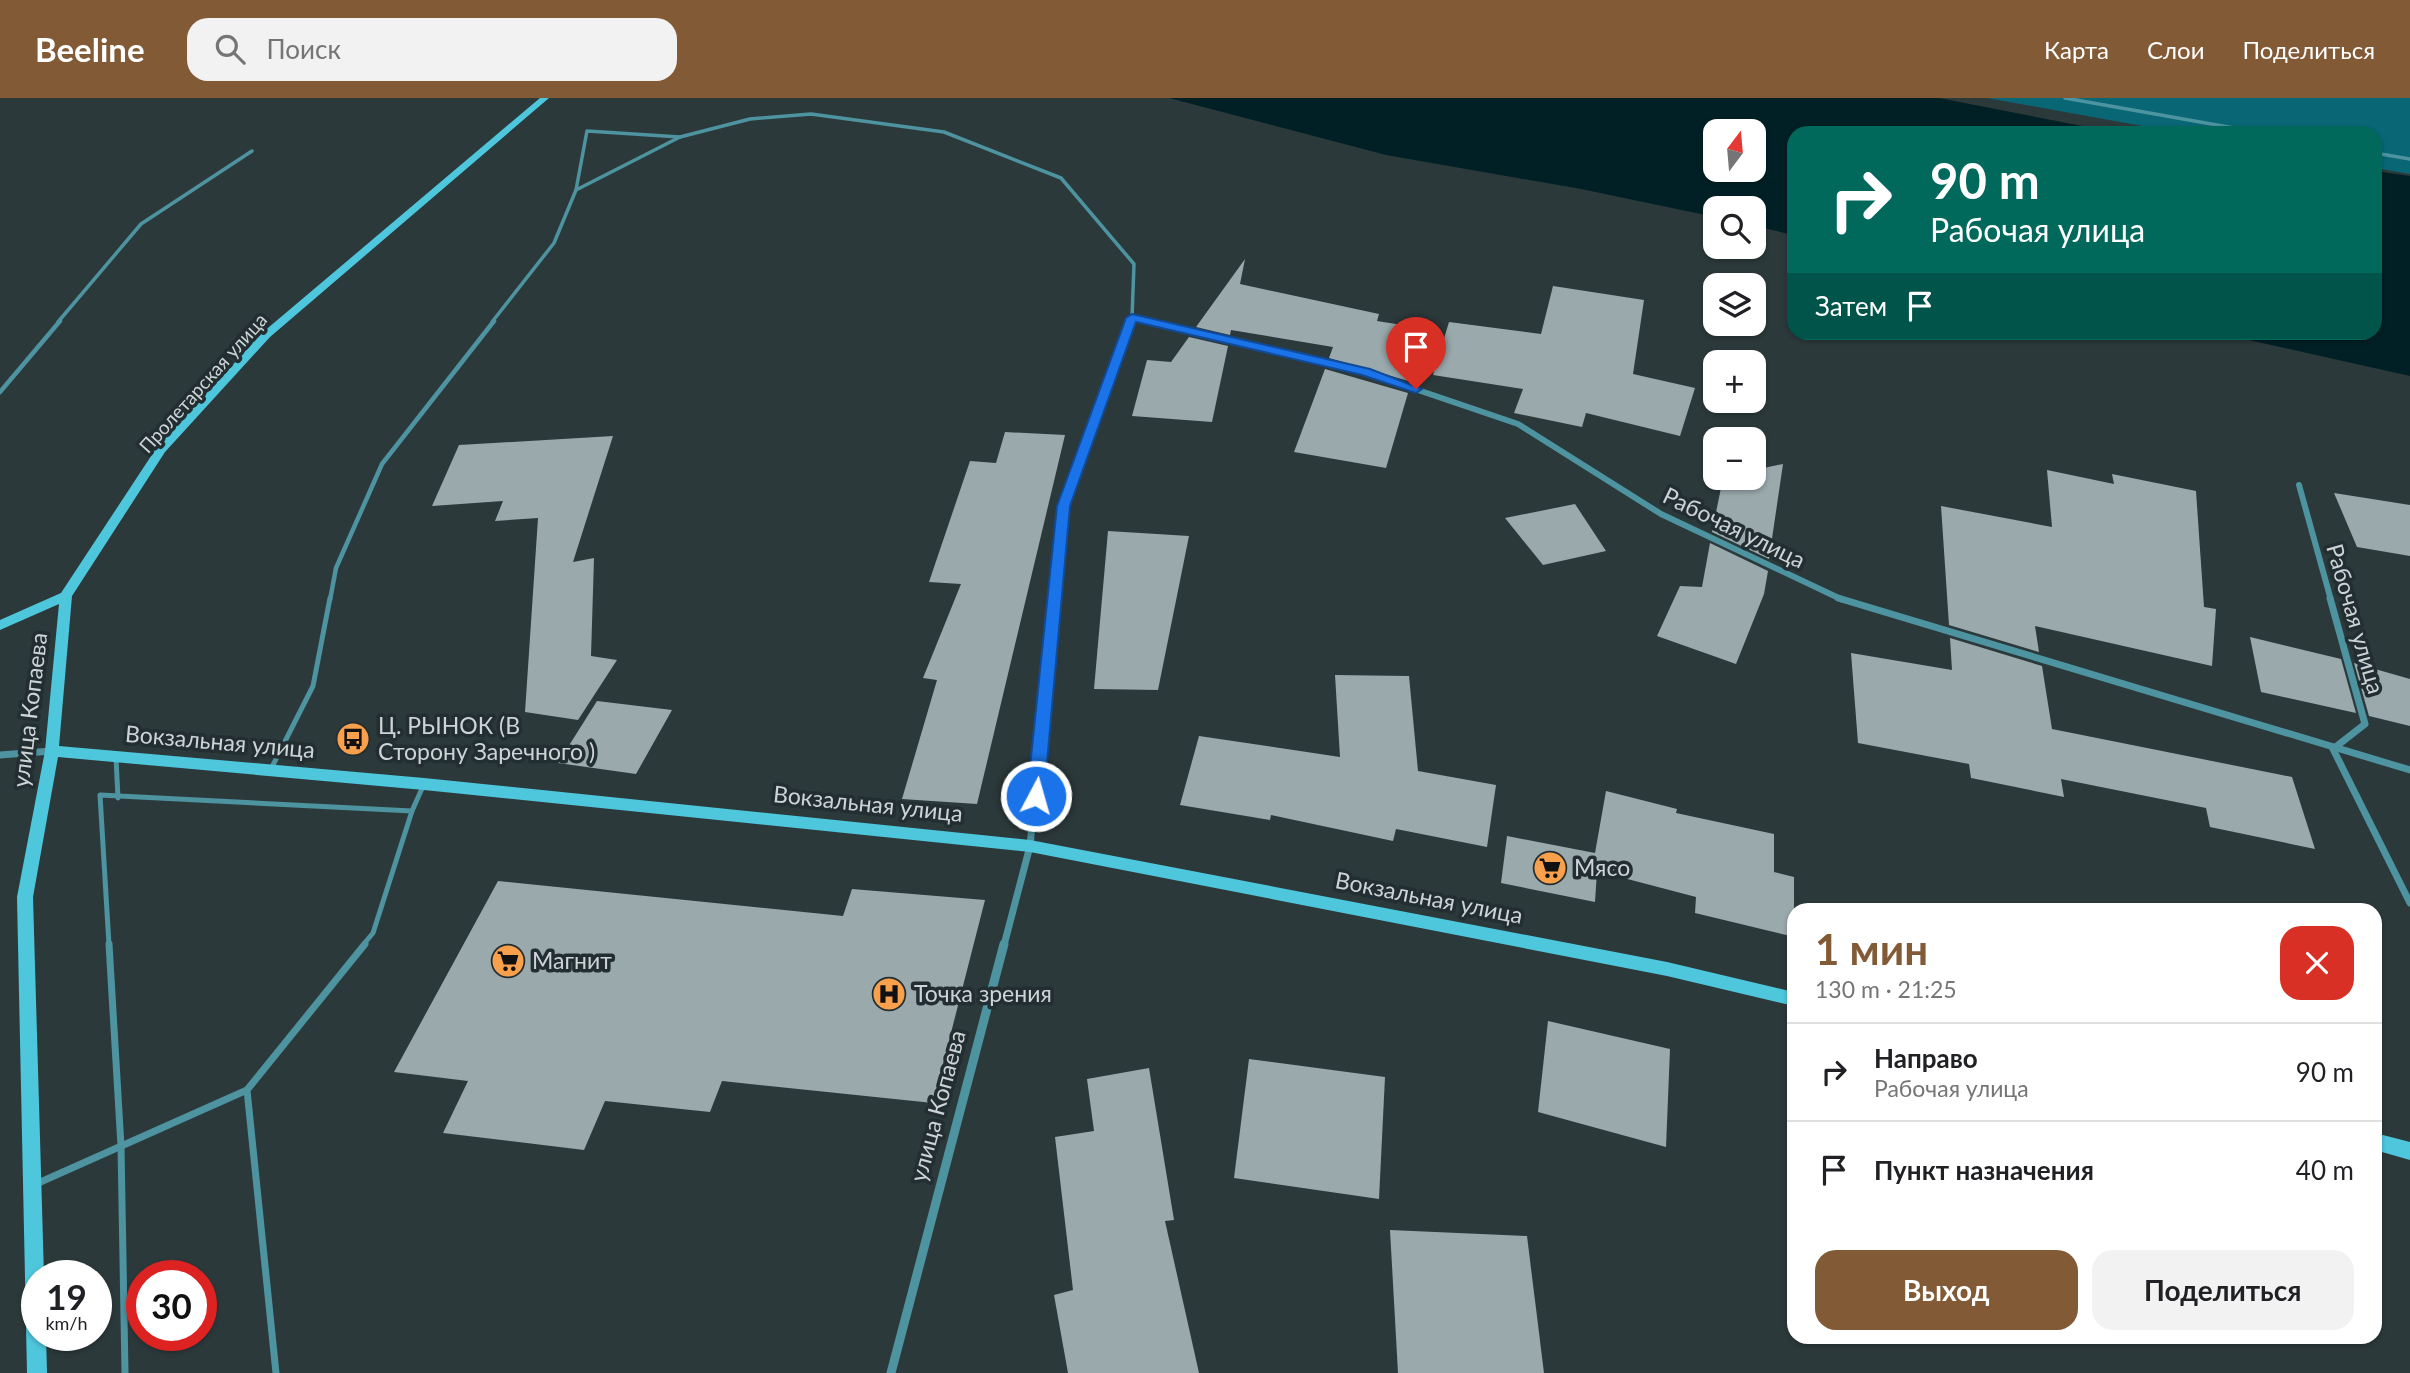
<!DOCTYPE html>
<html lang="ru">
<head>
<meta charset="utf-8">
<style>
  :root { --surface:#fff; --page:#f2f2f2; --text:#202124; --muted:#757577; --line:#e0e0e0; --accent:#825a36 }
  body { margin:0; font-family:Lato,sans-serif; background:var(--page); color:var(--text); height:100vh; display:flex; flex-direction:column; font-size:26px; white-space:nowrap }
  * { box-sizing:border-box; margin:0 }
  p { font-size:23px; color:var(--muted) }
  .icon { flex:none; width:38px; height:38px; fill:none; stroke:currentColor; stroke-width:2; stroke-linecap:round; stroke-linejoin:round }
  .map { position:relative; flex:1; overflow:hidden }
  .details { position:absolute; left:1787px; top:805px; width:595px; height:441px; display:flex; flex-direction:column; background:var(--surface); border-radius:21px; box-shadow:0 2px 5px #0004 }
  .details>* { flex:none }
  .top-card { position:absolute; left:1787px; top:28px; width:595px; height:214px; border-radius:21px; box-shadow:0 2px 5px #0004; background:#00695c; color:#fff; overflow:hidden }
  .needle { width:46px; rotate:16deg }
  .controls { position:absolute; left:1703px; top:21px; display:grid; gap:14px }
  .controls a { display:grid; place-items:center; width:63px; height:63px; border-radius:14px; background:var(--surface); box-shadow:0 2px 5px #0004; font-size:35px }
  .speed { position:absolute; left:21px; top:1162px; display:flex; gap:14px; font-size:35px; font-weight:700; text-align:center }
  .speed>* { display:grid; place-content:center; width:91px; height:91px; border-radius:50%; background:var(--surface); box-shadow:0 2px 5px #0004; line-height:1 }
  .speed small { font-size:18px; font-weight:400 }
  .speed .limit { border:10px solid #d22; background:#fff; color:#111 }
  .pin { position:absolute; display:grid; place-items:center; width:60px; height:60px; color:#fff; margin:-72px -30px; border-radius:50% 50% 50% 0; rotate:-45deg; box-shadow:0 0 7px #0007 }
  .pin .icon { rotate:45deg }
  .me { position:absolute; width:77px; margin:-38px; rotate:6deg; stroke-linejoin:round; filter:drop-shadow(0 0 5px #0008) }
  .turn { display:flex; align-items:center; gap:24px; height:147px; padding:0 28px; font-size:32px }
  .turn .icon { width:91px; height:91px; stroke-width:2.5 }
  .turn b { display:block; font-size:49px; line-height:60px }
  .then { display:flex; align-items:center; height:66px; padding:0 28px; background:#0003; gap:14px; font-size:26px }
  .round { display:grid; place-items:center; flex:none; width:74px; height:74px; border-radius:21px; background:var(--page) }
  .summary { display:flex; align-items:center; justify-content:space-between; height:119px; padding:0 28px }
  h1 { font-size:42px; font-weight:700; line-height:52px; color:var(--accent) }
  .primary-button { display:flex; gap:14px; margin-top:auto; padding:14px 28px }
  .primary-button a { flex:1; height:80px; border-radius:21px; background:var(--accent); color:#fff; font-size:28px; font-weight:700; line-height:80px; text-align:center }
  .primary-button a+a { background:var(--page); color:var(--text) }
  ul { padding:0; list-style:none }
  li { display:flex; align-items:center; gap:21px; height:98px; padding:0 28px; border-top:2px solid var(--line) }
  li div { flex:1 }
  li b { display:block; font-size:26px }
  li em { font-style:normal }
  header { display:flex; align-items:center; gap:42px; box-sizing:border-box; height:98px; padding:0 35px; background:var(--accent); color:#fff }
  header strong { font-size:33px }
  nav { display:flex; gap:38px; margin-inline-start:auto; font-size:24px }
  .search { width:490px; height:63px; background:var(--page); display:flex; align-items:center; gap:18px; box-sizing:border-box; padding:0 24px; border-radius:21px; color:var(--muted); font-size:26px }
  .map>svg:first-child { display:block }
  .green { fill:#096775 }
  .water { fill:#002026; fill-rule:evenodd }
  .building { fill:#9aa9ac }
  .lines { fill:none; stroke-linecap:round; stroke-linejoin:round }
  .lane-far3 { stroke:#4d93a0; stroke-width:3.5 }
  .lane-far2 { stroke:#4d93a0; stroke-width:4.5 }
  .lane-far1 { stroke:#4d93a0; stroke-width:5 }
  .lane { stroke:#4d93a0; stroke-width:7 }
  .street-far3 { stroke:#4d93a0; stroke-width:4.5 }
  .street-far2 { stroke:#4d93a0; stroke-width:6 }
  .street-far1 { stroke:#4d93a0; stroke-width:7 }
  .street { stroke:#4d93a0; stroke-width:9 }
  .secondary { fill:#4ec7dc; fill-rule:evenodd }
  .route { fill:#1a73e8; stroke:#114b97; stroke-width:2 }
  .labels { text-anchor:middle; stroke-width:7; stroke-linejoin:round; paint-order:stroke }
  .far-street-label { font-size:19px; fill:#cdd4d6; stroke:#222e31 }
  .street-label { font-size:23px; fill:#cdd4d6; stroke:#222e31 }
  .poi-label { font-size:23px; fill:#cdd4d6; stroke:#222e31; text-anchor:start }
</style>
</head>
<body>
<header>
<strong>Beeline</strong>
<div class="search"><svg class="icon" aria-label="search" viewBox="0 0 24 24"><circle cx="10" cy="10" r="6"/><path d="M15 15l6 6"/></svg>Поиск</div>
<nav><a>Карта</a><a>Слои</a><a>Поделиться</a></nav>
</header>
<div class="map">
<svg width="2410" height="1275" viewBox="0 0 2410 1275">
  <rect width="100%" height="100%" fill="#2c393b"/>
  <polygon class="green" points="1987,0 2410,0 2410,76 2375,70 2375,35 2181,35"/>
  <g class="water">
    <path d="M1169,0H1939L2118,35H1794V137L1754,128V110H1715V119L1581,91L1386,57ZM1715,33H1754V72H1715Z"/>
    <polygon points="2375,73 2410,78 2410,278 2217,235 2375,234"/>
  </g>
  <g class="building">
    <polygon points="1245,161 1240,186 1379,216 1377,223 1428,231 1412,284 1329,260 1333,249 1231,232 1230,237 1196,229"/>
    <polygon points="1553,188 1644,202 1633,276 1695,290 1680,338 1586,315 1582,329 1514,315 1523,291 1433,277 1449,224 1541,236"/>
    <polygon points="1189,239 1228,248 1212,324 1132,318 1147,262 1171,264"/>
    <polygon points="1325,271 1408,295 1386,370 1294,354"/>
    <polygon points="1005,334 1065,337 977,706 902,701 937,582 923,580 961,486 929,484 970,363 996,365"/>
    <polygon points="613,338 573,464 594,460 591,558 617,562 578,622 525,614 538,420 495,423 503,403 432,408 459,347"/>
    <polygon points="1783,366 1769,461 1712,434 1723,380 1754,380 1754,372"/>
    <polygon points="2047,372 2114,386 2112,376 2196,393 2204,509 2216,511 2212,568 2035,528 2039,554 1949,527 1941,408 2052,429"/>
    <polygon points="2334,395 2410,407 2410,458 2357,449"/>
    <polygon points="1575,406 1606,453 1543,467 1505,420"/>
    <polygon points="1108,433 1189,438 1158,592 1094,591"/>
    <polygon points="1710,445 1768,473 1764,496 1736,566 1657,538 1680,488 1702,489"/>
    <polygon points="2250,539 2341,561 2356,615 2261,594"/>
    <polygon points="1950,540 2042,568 2052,631 2292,679 2315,751 2210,729 2206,710 2061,681 2064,699 1971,680 1969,666 1858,645 1851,555 1952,572"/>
    <polygon points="2354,565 2410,581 2410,628 2369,618"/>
    <polygon points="1335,577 1409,578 1418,673 1496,687 1487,749 1396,731 1393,743 1271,717 1270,722 1180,707 1199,638 1340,659"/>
    <polygon points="597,603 672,612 636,676 558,665"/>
    <polygon points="1606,693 1677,711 1676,715 1774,736 1774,774 1794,779 1794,839 1695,815 1696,799 1597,773 1595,804 1501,785 1507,738 1595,755"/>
    <polygon points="498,783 843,818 852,791 985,802 933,1005 722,983 710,1014 605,1003 584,1052 443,1035 468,983 394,974"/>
    <polygon points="1548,923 1670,951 1666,1049 1538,1014"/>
    <polygon points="1249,961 1385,979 1379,1101 1234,1080"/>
    <polygon points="1149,970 1174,1122 1165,1123 1199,1275 1068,1275 1054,1197 1073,1192 1055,1039 1094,1033 1087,981"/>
    <polygon points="1390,1132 1527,1138 1544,1275 1398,1275"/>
  </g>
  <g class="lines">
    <g class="lane-far3">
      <polyline points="2065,0 2262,35"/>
      <polygon points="587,33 680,39 576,92"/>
      <polyline points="680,39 750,21 811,16 944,34 1061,80 1134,166 1132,220"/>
      <polyline points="2375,55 2410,61"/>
      <polyline points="58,224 141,126 252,53"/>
      <polyline points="492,224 554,145 576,92"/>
    </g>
    <g class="lane-far2">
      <polyline points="0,294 60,223"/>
      <polyline points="330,502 336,470 382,366 494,223"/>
    </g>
    <g class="lane-far1">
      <polyline points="116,660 118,700"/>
      <polyline points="271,671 313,588 330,500"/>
      <polyline points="109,847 100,697 412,713"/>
      <polyline points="363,847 373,835 412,713 424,686"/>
    </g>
    <g class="lane">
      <polyline points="109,846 121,1048 125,1275"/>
      <polyline points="36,1086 247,992"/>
      <polyline points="276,1275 247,992 365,846"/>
    </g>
    <polyline class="street-far3" points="1130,224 1132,220 1151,224"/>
    <g class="street-far2">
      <polyline points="1144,223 1365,274 1518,326 1661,416 1843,502"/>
      <polyline points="2299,387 2331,502"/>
      <polyline points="1054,502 1063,408 1131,223"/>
    </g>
    <g class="street-far1">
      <polyline points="1838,500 2410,672"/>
      <polyline points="2330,500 2365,626 2333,651 2410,805"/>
      <polyline points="0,657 52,653"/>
      <polyline points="1004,847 1030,748 1054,500"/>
    </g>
    <polyline class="street" points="891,1275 1004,846"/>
    <g class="secondary">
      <polygon points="540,0 549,0 270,239 165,354 72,498 59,648 424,680 1030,742 1667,864 1794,894 1794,908 1667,878 1030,754 424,692 58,659 33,799 44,1178 37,1178 37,1237 46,1237 47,1275 27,1275 17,799 45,653 59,506 0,532 0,522 61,495 157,349 262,235"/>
      <polygon points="2375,1035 2410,1044 2410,1062 2375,1052"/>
    </g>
  </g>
  <polygon class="route" points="1132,216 1370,271 1422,291 1416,295 1362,277 1136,224 1070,408 1044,698 1036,704 1027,698 1057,408 1126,220"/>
  <defs>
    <symbol id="bus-disc" viewBox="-11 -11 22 22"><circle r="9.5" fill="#f9a04c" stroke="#222e31"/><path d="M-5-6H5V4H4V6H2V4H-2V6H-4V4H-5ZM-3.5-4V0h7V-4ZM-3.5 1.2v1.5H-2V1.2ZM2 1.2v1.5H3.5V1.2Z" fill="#111"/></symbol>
    <symbol id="supermarket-disc" viewBox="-11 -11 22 22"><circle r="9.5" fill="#f9a04c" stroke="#222e31"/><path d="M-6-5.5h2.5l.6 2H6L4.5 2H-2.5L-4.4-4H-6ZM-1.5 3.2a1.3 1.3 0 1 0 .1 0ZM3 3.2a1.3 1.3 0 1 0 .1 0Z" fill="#111"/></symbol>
    <symbol id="hospital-disc" viewBox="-11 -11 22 22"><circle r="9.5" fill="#f9a04c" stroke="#222e31"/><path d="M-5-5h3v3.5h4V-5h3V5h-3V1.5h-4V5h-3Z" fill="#111"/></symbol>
  </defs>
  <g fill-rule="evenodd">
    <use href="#bus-disc" x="334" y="622" width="38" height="38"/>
    <use href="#supermarket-disc" x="1531" y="751" width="38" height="38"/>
    <use href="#supermarket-disc" x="489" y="844" width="38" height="38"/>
    <use href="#hospital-disc" x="870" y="877" width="38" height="38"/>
  </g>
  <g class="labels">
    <g class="far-street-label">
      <text transform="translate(203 285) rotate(-48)" y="7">Пролетарская улица</text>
    </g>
    <g class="street-label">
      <text transform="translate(1734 430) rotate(26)" y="8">Рабочая улица</text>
      <text transform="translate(2355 521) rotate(74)" y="8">Рабочая улица</text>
      <text transform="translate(30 612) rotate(-83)" y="8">улица Копаева</text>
      <text transform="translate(220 644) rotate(5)" y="8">Вокзальная улица</text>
      <text transform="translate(868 706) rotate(6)" y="8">Вокзальная улица</text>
      <text transform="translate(1429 800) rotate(11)" y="8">Вокзальная улица</text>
      <text transform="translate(938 1008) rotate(-75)" y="8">улица Копаева</text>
    </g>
    <g class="poi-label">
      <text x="378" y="636">Ц. РЫНОК (В<tspan x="378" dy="26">Сторону Заречного )</tspan></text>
      <text x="1574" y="778">Мясо</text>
      <text x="532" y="871">Магнит</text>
      <text x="914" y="904">Точка зрения</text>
    </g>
  </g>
</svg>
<div class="controls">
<a><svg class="needle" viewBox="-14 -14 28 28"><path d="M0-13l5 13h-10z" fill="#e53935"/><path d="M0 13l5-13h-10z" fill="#757577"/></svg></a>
<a><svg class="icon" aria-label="search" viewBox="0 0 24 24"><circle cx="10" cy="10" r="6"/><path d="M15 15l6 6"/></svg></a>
<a><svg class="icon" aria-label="layers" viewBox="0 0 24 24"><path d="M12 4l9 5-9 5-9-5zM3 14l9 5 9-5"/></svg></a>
<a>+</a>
<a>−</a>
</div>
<div class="speed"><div>19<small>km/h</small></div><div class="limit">30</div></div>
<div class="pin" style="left:1416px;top:291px;background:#d93025"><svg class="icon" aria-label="arrive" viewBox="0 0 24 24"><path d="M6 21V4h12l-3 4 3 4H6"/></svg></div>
<svg class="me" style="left:1036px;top:698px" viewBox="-20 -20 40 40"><circle r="17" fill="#1a73e8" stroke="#fff" stroke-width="3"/><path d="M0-11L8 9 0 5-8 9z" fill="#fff"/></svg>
<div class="top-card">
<div class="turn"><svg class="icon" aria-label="right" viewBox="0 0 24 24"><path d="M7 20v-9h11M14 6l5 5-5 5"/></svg><div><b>90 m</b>Рабочая улица</div></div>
<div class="then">Затем<svg class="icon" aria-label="arrive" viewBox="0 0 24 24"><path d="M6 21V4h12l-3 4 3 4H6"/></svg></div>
</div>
<section class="details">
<div class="summary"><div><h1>1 мин</h1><p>130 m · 21:25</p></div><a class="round" style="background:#d93025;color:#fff"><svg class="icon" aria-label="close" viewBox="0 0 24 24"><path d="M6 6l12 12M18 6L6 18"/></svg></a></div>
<ul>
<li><svg class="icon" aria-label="right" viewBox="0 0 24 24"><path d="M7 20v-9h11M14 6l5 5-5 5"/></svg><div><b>Направо</b><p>Рабочая улица</p></div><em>90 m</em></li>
<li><svg class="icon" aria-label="arrive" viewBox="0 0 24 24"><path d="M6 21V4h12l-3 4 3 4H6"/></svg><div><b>Пункт назначения</b></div><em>40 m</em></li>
</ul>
<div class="primary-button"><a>Выход</a><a>Поделиться</a></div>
</section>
</div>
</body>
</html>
